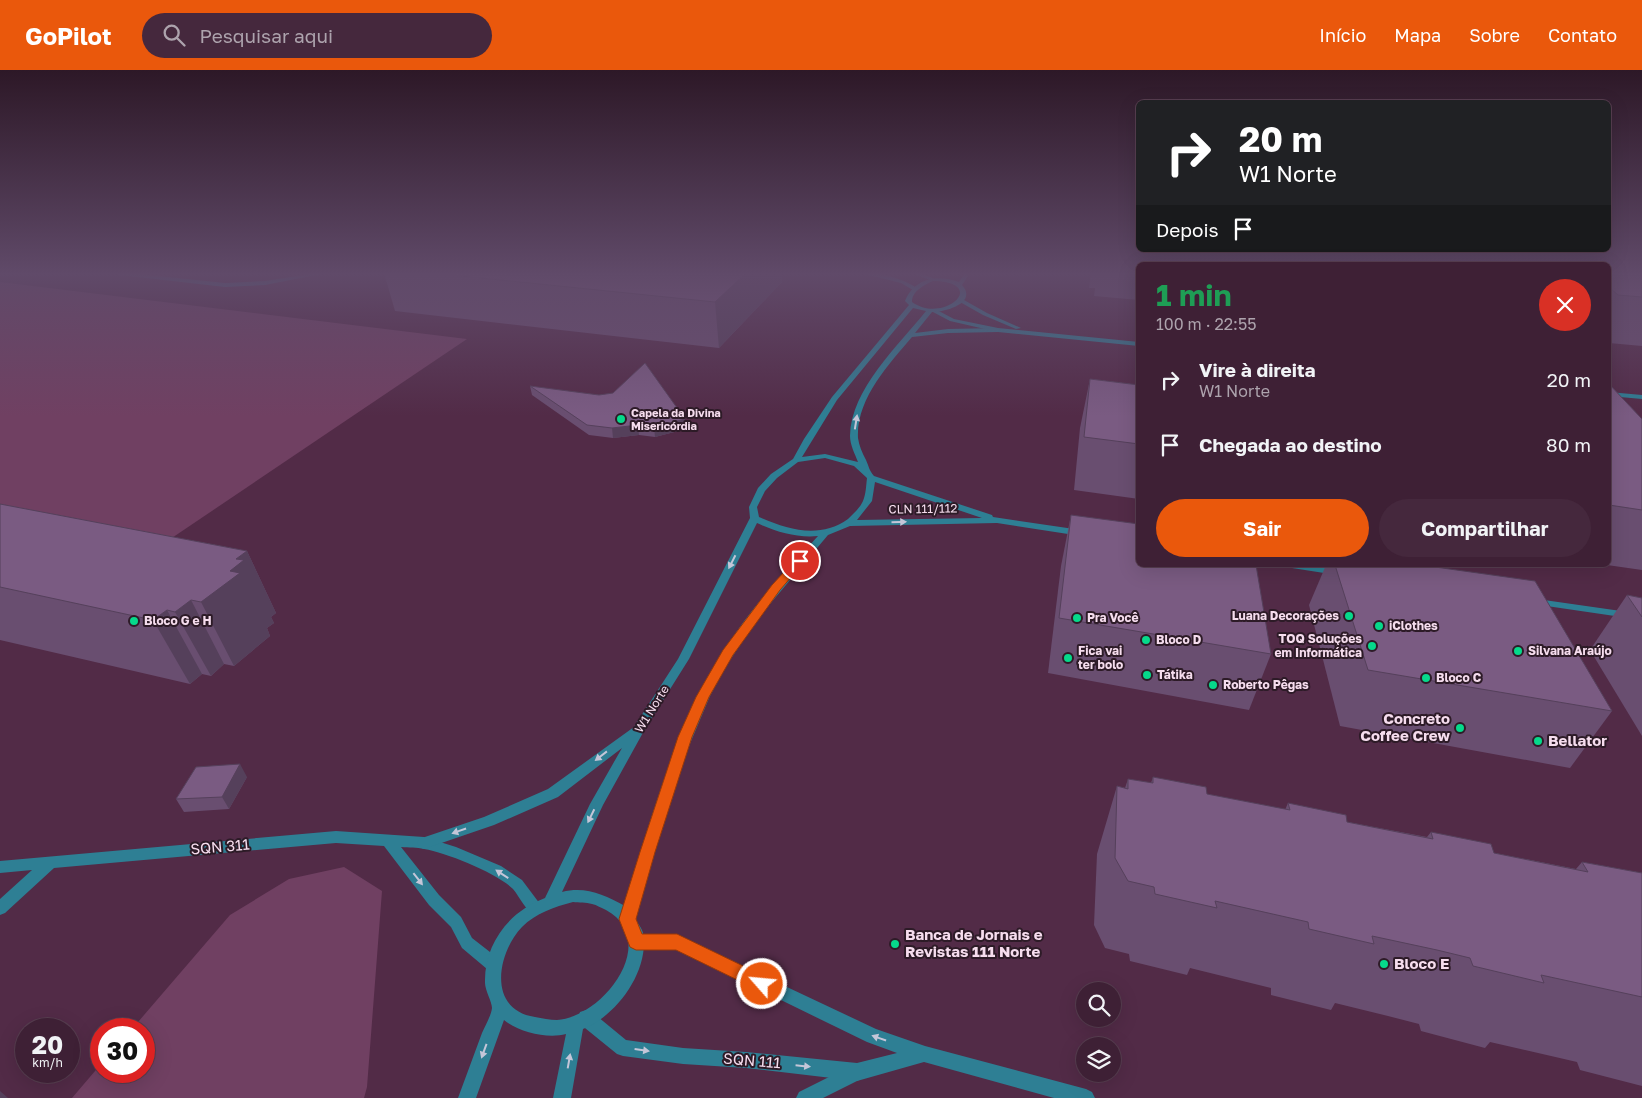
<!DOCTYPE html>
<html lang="pt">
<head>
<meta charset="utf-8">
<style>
  :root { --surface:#3e2035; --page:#45283d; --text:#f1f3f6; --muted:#ada3ad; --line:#573e50; --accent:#ea580c }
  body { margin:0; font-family:"Golos Text",sans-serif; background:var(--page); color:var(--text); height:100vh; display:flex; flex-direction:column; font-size:19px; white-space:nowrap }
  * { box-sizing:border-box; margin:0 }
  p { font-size:16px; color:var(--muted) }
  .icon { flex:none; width:28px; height:28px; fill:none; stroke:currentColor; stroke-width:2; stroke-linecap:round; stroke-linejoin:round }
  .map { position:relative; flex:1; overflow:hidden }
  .side { position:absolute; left:1136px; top:192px; width:475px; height:305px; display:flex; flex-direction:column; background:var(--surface); border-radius:8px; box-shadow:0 5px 20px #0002,0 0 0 1px var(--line) }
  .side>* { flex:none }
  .banner { position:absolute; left:1136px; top:30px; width:475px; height:152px; border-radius:8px; box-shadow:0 5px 20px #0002,0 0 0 1px var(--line); background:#202124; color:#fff; overflow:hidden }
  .buttons { position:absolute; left:1076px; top:912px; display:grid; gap:10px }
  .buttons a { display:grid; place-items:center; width:45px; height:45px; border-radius:50%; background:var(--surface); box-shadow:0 5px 20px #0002,0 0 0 1px var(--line); font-size:25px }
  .speed { position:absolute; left:15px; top:948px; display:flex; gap:10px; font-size:25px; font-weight:700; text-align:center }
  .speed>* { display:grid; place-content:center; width:65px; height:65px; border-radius:50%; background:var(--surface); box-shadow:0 5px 20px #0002,0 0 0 1px var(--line); line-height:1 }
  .speed small { font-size:12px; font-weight:400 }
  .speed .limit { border:8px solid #d22; background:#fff; color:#111 }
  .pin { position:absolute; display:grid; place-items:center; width:42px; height:42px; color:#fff; margin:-21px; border:2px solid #fff; border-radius:50%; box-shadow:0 1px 5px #0007 }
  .me { position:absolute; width:55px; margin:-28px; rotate:297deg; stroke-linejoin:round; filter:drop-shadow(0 0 4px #0008) }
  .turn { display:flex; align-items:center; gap:18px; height:105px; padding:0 20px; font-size:22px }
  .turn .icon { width:65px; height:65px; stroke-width:2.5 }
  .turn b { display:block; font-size:35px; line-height:42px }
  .then { display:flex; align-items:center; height:48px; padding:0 20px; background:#0003; gap:10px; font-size:19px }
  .round { display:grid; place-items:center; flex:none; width:52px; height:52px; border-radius:26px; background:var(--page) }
  .summary { display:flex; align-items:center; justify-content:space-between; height:85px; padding:0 20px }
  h1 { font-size:30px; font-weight:700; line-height:38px; color:#1e9e55 }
  .cta { display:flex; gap:10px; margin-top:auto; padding:10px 20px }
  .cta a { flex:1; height:58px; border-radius:30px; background:var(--accent); color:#fff; font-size:20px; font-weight:700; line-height:58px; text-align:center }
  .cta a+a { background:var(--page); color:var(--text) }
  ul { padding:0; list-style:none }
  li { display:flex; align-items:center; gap:15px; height:65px; padding:0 20px }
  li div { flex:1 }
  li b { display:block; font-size:19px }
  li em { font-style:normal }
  header { display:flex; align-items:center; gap:30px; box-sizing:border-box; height:70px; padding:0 25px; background:var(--accent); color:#fff }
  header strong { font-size:24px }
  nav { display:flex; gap:28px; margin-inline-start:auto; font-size:18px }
  .search { width:350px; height:45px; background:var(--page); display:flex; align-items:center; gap:12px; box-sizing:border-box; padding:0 18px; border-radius:28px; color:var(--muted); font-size:19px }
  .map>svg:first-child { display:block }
  .green { fill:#704062 }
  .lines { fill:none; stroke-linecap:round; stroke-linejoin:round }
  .minor { fill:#2e7f94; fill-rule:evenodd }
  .tertiary { fill:#2e7f94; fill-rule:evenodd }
  .wall { fill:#694e70 }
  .shaded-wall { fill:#55405b }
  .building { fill:#7a5b82; stroke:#55405b }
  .oneway { fill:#c4c6d8 }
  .route { fill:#ea580c; stroke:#983908 }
  .poi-dot { fill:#06d98b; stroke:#2d1b27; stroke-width:2 }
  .labels { text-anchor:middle; stroke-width:4; stroke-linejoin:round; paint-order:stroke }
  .far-poi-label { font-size:11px; font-weight:bold; fill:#f6ddee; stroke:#2d1b27; text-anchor:start }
  .street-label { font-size:12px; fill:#f6ddee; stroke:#2d1b27 }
  .poi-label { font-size:12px; font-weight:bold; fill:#f6ddee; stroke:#2d1b27; text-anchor:start }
  .near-poi-label { font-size:15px; font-weight:bold; fill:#f6ddee; stroke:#2d1b27; text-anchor:start }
  .near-street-label { font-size:15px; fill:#f6ddee; stroke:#2d1b27 }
</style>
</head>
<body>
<header>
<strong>GoPilot</strong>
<div class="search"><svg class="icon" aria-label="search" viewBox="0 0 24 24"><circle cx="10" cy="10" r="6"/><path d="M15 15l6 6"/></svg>Pesquisar aqui</div>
<nav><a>Início</a><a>Mapa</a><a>Sobre</a><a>Contato</a></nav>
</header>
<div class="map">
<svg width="1642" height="1028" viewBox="0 0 1642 1028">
  <rect width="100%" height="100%" fill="#522b47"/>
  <g class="green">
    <polygon points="0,212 467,269 154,480 0,449"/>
    <polygon points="344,797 382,821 367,1017 364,1028 72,1028 101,994 101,1001 144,1001 144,959 132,959 230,845 289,809"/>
  </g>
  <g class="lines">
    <g class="minor">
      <polygon points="117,203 130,203 225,213 265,211 316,203 326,203 265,215 225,217 120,205"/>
      <path d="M861,203C876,201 906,209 918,219L913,220L901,213Z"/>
      <polygon points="912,203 919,203 935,209 930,210"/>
      <polygon points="960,230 964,230 987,243 1021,258 1016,259 983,245 960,232"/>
      <polygon points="935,239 954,249 998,258 1139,272 1139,276 998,262 950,251 933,242 932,241"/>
      <polygon points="1609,322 1642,325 1642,329 1609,326"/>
      <path d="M336,761L424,767L456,777L501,796L522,810L543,838L541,843L536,845C525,841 520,827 513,819C497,803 447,783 424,779C417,777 409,778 401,777L439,825L461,847L472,868L499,889L501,894L499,899L493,901L487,899L462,878L451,857L429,835L384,776L336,773L54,798L5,843L0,845V829L32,800L0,803V791Z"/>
      <polygon points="636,865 677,865 876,959 925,976 1086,1019 1092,1022 1095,1028 1054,1028 924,992 857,1011 746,998 683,994 623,986 617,984 580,954 578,948 580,942 586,940 592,942 626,970 683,978 746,982 857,993 897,983 867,972 676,879 636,879 631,877 628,872 631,867"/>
    </g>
    <g class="tertiary">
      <path d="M965,203H970L962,215C978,233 945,242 932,242L915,263L948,259L998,258L1001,260L998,262L948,263L912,267C889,294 856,329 858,368C859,375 862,383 866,390C869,397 869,400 874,406L992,445L993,447L1081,460L1086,463L1081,466L997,453L850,456L828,465L759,547L726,596L710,626L684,688L663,752L635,849C638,854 642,858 643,863C650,900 617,946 583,959L571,1028H553L566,964C547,969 519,962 504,950L476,1028H458C466,1006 474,985 482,963C485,956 491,946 492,938C492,932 485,920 485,913C484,873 510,841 545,828L590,734L622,678L558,727L494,755L424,779L419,777L417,773L419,769L484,747L548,719L634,657L678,589L750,448L749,437L758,418L771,404L793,389L804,369L832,327L909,235L905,231C914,208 938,204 959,212ZM933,211C990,212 944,255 912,232C912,221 924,215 933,211ZM913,238L926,241C898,276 851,319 850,366C850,375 855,384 858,392L825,384L802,387L837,330ZM825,388L854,396L867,408C866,416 866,424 863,431C860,438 853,444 848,449C820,469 788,460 759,447L757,437L765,421L777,408L798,392ZM875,412L982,448L857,450L872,431ZM757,453C776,462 797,468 818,466C785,502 751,537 726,578C676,656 651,747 625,836C604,825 586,816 562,822L603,735L645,659L689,589ZM573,832C579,833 586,832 592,834C597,835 601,838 606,840C661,870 604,947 557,950C550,950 542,948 535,947C487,940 497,883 522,857C536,843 554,837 573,832Z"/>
      <path d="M1287,495C1301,495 1332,494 1342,502L1337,505L1292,498Z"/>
      <polygon points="1537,529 1642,544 1642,550 1533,534 1532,532"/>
      <polygon points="857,993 863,996 866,1002 863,1008 823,1028 796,1028 799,1022"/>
    </g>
  </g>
  <g class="wall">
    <polygon points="384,203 782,203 782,212 719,278 395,241"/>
    <polygon points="1091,203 1139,203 1139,230 1094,226 1095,218 1089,218"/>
    <polygon points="1609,203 1642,203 1642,276 1609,273"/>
    <polygon points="1090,309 1139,315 1139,429 1074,420 1080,358"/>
    <polygon points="1609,314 1642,349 1642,500 1607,495 1609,495"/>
    <polygon points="530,316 685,349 686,359 655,367 639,365 613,368 589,365 532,325"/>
    <polygon points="0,434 247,481 276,543 271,547 274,553 267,558 270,566 234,596 224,594 211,606 202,604 190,614 0,570"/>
    <polygon points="1071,445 1271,584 1249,640 1048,603 1061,496"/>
    <polygon points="1326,495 1421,495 1612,641 1570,698 1340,656 1309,535"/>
    <polygon points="1627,525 1642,528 1642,666 1590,580"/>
    <polygon points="247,707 229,739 184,742 176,729"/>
    <polygon points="1153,707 1207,724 1285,740 1288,733 1347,752 1427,767 1431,762 1494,783 1576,799 1582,792 1642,803 1642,1016 1580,1000 1577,992 1490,972 1485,978 1421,961 1419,954 1388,946 1335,933 1331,940 1271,925 1271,918 1190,898 1187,905 1130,891 1129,884 1105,878 1094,855 1097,784 1117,716 1125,718 1128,709 1151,713"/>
  </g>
  <g class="shaded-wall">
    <polygon points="743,203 782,203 782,212 719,278 715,232"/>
    <polygon points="685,349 686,359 655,367 654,357"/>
    <polygon points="638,355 639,365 613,368 612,358"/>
    <polygon points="247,481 276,543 271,547 274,553 267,558 270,566 234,596 201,532 230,501 236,489"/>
    <polygon points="191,530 224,594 211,606 175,542"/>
    <polygon points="167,540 202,604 190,614 153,550"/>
    <polygon points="240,694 247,707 229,739 222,727"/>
    <polygon points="0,1021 8,1028 0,1028"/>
  </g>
  <g class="building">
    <polygon points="432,203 746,203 715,232"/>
    <polygon points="1609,203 1642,203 1642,227 1618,225 1609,217"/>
    <polygon points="645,293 685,349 654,357 638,355 612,358 587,355 530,316 599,325 613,323"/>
    <polygon points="1090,309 1139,315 1139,374 1084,367"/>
    <polygon points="1609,314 1642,349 1642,440 1609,435"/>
    <polygon points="0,434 247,481 236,489 244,490 230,501 240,503 201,532 191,530 175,542 167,540 153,550 0,517"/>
    <polygon points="1071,445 1139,454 1139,495 1256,495 1271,584 1059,548"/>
    <polygon points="1335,495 1421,495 1535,511 1612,641 1368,600"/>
    <polygon points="1627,525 1642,528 1642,547"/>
    <polygon points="240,694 222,727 176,729 196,697"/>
    <polygon points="1153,707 1206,717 1207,724 1290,740 1288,733 1346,745 1347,752 1433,769 1431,762 1491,774 1494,783 1588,802 1582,792 1642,803 1642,927 1541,905 1544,913 1473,896 1470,888 1437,880 1372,866 1374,874 1309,859 1308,852 1215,831 1217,838 1155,824 1154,817 1128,811 1115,788 1117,716 1128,719 1128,709 1153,713"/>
  </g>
  <defs><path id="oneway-solid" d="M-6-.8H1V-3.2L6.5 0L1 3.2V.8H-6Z" transform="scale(1.25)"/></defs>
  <g class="oneway">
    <use href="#oneway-solid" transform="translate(856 352) rotate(-81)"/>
    <use href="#oneway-solid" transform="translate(899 452) rotate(-1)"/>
    <use href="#oneway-solid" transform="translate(732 492) rotate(117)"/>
    <use href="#oneway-solid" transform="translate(601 686) rotate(142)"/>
    <use href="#oneway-solid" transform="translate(591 746) rotate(116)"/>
    <use href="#oneway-solid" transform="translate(459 761) rotate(161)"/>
    <use href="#oneway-solid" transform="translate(502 804) rotate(-147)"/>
    <use href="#oneway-solid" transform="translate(418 809) rotate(52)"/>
    <use href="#oneway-solid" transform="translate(879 968) rotate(-161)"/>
    <use href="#oneway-solid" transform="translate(642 980) rotate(8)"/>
    <use href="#oneway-solid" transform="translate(484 981) rotate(110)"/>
    <use href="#oneway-solid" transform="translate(569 991) rotate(-80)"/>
    <use href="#oneway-solid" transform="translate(803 996) rotate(6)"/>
  </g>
  <linearGradient id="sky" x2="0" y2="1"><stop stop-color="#2d1827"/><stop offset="0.59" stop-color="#604a69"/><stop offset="1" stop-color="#604a69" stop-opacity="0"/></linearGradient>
  <rect width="1642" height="346" fill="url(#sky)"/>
  <polygon class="route" points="800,488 805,491 780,520 733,585 709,627 692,667 655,782 636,849 642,864 677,864 768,908 771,914 768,920 762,922 676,880 636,880 630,877 619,849 640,782 678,667 696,627 723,580 772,515 796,489"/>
  <g class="poi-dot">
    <circle cx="621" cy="349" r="5"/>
    <circle cx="1349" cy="546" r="5"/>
    <circle cx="1077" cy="548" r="5"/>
    <circle cx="134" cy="551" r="5"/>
    <circle cx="1379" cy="556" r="5"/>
    <circle cx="1146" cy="570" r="5"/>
    <circle cx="1372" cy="576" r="5"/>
    <circle cx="1518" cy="581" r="5"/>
    <circle cx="1068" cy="588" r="5"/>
    <circle cx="1147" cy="605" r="5"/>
    <circle cx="1426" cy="608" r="5"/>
    <circle cx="1213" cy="615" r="5"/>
    <circle cx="1460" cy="658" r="5"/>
    <circle cx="1538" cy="671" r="5"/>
    <circle cx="895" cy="874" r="5"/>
    <circle cx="1384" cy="894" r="5"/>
  </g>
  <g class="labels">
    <g class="far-poi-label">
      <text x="631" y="347">Capela da Divina<tspan x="631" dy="13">Misericórdia</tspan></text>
    </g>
    <g class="street-label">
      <text transform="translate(923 439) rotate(-1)" y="4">CLN 111/112</text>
      <text transform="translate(652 639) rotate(-58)" y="4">W1 Norte</text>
    </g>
    <g class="poi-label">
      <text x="1339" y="550" text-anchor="end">Luana Decorações</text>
      <text x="1087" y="552">Pra Você</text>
      <text x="144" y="555">Bloco G e H</text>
      <text x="1389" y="560">iClothes</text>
      <text x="1362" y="573" text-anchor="end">TOQ Soluções<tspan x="1362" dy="14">em Informática</tspan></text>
      <text x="1156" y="574">Bloco D</text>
      <text x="1078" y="585">Fica vai<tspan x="1078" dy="14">ter bolo</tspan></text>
      <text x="1528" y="585">Silvana Araújo</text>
      <text x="1157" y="609">Tátika</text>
      <text x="1436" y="612">Bloco C</text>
      <text x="1223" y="619">Roberto Pêgas</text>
    </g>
    <g class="near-poi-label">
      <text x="1450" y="654" text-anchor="end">Concreto<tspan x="1450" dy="17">Coffee Crew</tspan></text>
      <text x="1548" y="676">Bellator</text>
      <text x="905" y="870">Banca de Jornais e<tspan x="905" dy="17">Revistas 111 Norte</tspan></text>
      <text x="1394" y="899">Bloco E</text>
    </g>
    <g class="near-street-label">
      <text transform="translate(220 777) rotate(-5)" y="5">SQN 311</text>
      <text transform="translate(752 991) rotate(5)" y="5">SQN 111</text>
    </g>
  </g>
</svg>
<div class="buttons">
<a><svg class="icon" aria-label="search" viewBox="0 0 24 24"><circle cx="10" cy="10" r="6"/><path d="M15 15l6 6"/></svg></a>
<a><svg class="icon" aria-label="layers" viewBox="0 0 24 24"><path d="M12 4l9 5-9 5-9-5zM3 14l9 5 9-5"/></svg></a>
</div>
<div class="speed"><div>20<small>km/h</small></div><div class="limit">30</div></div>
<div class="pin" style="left:800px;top:491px;background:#d93025"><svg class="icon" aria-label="arrive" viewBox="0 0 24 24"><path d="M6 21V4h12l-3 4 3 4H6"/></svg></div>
<svg class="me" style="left:762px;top:914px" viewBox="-20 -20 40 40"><circle r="17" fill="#ea580c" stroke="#fff" stroke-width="3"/><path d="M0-11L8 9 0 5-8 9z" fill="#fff"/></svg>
<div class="banner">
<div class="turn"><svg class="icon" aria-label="right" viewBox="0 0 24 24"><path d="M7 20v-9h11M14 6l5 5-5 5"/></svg><div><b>20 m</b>W1 Norte</div></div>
<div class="then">Depois<svg class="icon" aria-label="arrive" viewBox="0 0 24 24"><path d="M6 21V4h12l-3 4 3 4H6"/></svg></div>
</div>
<section class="side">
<div class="summary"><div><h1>1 min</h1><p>100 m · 22:55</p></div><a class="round" style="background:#d93025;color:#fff"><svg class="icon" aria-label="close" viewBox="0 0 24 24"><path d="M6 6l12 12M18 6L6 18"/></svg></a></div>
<ul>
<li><svg class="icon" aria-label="right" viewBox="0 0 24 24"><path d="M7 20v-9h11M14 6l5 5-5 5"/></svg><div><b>Vire à direita</b><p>W1 Norte</p></div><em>20 m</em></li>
<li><svg class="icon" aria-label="arrive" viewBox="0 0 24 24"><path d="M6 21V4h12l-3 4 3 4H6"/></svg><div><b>Chegada ao destino</b></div><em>80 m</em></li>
</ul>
<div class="cta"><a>Sair</a><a>Compartilhar</a></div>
</section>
</div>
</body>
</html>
